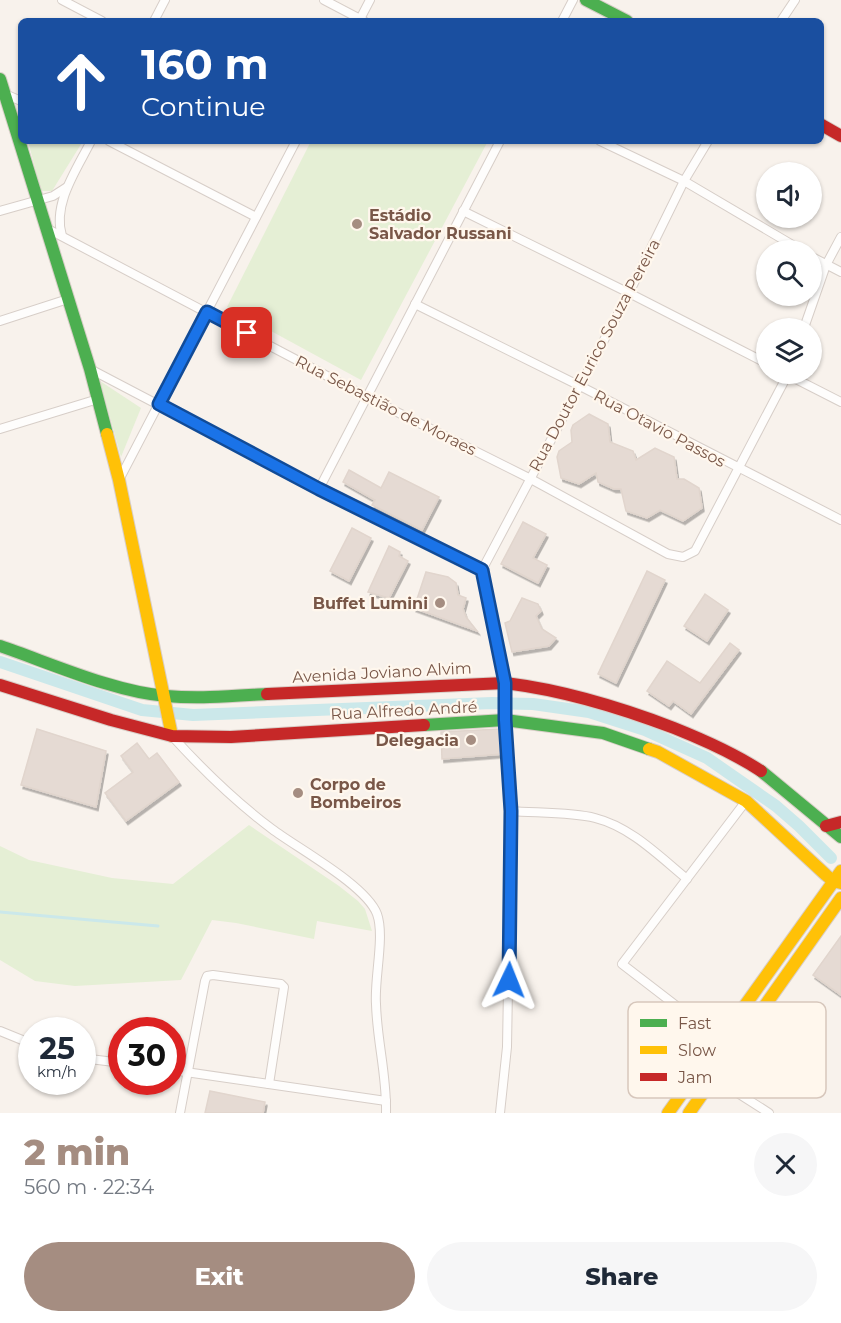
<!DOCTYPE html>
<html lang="en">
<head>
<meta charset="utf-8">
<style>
  :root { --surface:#fff; --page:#f6f6f7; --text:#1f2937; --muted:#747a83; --accent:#a58d81 }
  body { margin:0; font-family:Montserrat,sans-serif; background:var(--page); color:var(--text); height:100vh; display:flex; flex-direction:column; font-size:22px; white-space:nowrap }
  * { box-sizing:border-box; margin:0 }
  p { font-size:20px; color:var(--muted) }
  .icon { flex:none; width:33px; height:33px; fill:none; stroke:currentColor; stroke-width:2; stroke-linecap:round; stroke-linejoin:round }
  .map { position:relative; height:1113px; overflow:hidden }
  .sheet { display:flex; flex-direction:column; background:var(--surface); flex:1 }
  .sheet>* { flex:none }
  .hud { position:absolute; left:18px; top:18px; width:806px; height:126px; border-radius:9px; box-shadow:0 2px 4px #0004; background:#1a4fa0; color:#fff; overflow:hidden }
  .fabs { position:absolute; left:756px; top:162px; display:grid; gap:12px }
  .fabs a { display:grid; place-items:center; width:66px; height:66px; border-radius:50%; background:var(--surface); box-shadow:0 2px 4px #0004; font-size:30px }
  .speed { position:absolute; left:18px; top:1017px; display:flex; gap:12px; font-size:30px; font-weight:700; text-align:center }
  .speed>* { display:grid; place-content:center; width:78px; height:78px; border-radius:50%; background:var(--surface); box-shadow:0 2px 4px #0004; line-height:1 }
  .speed small { font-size:15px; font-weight:400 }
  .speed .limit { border:9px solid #d22; background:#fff; color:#111 }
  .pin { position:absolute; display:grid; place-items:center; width:51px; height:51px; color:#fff; margin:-26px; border-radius:12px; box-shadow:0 3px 9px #0006 }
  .me { position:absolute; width:66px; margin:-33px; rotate:2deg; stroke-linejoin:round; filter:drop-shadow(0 0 4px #0008) }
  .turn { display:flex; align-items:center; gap:21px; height:126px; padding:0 24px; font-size:27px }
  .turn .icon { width:78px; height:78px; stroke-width:2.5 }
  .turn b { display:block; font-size:42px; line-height:51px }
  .round { display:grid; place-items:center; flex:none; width:63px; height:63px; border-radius:32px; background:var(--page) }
  .summary { display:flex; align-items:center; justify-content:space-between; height:102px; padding:0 24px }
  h1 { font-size:36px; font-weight:800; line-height:45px; color:var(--accent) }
  .primary-button { display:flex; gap:12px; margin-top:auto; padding:12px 24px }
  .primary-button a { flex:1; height:69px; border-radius:36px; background:var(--accent); color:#fff; font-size:24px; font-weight:800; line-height:69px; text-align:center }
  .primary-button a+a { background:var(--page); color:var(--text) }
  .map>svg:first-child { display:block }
  .green { fill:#e5efd5 }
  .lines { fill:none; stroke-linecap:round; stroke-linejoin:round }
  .stream { stroke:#cbe8ea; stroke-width:3 }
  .canal { stroke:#cbe8ea; stroke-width:12 }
  .building { fill:#e5dad3; stroke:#e1d5cd; stroke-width:1.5; filter:url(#shadow) }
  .street-casing { stroke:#d7cec8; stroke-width:10 }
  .fast-casing { stroke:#d8cec7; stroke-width:14 }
  .slow-casing { stroke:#d8cec7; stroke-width:14 }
  .jam-casing { stroke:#d8cec7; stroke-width:14 }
  .street { stroke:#fefdfc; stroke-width:8 }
  .fast { stroke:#4caf50; stroke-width:12 }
  .slow { stroke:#ffc107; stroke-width:12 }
  .jam { stroke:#c62828; stroke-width:12 }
  .route-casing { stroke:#114b97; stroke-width:15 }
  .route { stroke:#1a73e8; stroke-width:10 }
  .poi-dot { fill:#a58d81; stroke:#fff7ed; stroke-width:2 }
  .labels { text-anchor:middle; stroke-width:4.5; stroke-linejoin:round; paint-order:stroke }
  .poi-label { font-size:16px; font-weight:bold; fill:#795748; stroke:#fff7ed; text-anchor:start }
  .street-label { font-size:16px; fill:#795748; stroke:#fff7ed }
  .key { fill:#fff7ed; stroke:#d7c7bc; stroke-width:1.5 }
  .key-label { font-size:16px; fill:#795748 }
</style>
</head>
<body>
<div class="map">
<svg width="841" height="1113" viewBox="0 0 841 1113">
  <defs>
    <filter id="shadow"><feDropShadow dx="2" dy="3.5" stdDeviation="0" flood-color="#0004"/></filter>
  </defs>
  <rect width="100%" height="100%" fill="#f8f2ec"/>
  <g class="green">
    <polygon points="28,141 83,141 52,191 41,191"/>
    <polygon points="311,141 488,141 361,380 227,307"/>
    <polygon points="100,381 141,408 121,457"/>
    <polygon points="249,825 339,886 358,901 365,909 372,931 317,921 314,939 236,923 212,920 181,980 75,986 35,981 0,960 0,846 29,860 112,878 173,884"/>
  </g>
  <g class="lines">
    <polyline class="stream" points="0,912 158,926"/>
    <polyline class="canal" points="0,662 142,710 193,715 492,703 533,704 589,712 645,730 707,758 776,806 799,826 831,858"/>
  </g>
  <g class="building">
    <polygon points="589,414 608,424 610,442 633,451 636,460 655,448 674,457 677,479 684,479 699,488 702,508 683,521 660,510 647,518 626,511 621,489 614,489 598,482 596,473 579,484 561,478 557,457 559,451 572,442 571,430 573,425"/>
    <polygon points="349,470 381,488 389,472 439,497 422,530 372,505 375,500 343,482"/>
    <polygon points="523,522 546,534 533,558 547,565 538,583 501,564"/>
    <polygon points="352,528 371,538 349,581 330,571"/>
    <polygon points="389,546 400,552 399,556 408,561 389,598 368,592"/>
    <polygon points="647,571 665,580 616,683 598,674"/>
    <polygon points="426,572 448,577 456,583 458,595 466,598 463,609 466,617 477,631 414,608"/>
    <polygon points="705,594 728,610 707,641 684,626"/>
    <polygon points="522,598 538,604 541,611 536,616 542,629 556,638 549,646 512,652 505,623 510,621"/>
    <polygon points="730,643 739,650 691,714 673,701 669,706 647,691 667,661 700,683"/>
    <polygon points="37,729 106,751 96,807 21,785"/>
    <polygon points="500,729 502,754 442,759 441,732"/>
    <polygon points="137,743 149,759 157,753 179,782 126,821 105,793 133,772 121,756"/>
    <polygon points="841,936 841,995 813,975"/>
    <polygon points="210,1091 265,1102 263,1113 205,1113"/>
  </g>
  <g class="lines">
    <defs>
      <g id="street">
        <polyline points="62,0 102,21"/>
        <polyline points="324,0 364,21"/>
        <polyline points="154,21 165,0"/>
        <polyline points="359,21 370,0"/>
        <polyline points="562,21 573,0"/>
        <polyline points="781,21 795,0"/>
        <polyline points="2,95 5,94 21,101"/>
        <polyline points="109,141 256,217"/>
        <polyline points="600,141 684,181 801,250"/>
        <polyline points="0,211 53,196 67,187"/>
        <polyline points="463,211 629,293 766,363"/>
        <polyline points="46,228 367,397 529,478 668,554 683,557 695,551 788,374"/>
        <path d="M62,236C52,204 77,169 91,141"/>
        <polyline points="812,257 841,272"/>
        <polyline points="415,304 580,386 841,520"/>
        <polyline points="0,321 68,299"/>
        <polyline points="804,328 826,265 841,237"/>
        <polyline points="90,369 319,489 482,570"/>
        <polyline points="786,374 841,402"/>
        <polyline points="0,429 98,399"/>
        <polyline points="119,480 296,141"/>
        <polyline points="319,489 500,141"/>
        <polyline points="482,570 505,683 511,811 507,1047 500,1113"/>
        <polyline points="482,570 629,293 684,181 708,141"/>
        <path d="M172,736C202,769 236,802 272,829C297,848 366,885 377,914C385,936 374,979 376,1004C377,1041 387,1076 386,1113"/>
        <path d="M511,811C536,813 572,812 595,818C631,827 659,856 687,879"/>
        <polyline points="0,1031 32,1044"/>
        <polyline points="722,1041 622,964 746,801"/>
        <polyline points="82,1058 122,1063"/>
        <polyline points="172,1070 386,1101"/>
        <polyline points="714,1078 769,1113"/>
        <polyline points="180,1113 205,981 207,976 213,975 281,984 284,987 269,1084"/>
      </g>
      <g id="fast">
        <polyline points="586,0 627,21"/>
        <polyline points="0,79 90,369 107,434"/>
        <path d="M0,646C50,663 114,692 166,696C200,699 234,696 267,694"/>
        <polyline points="424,725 505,720 603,733 649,749"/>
        <polyline points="761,771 841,837"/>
      </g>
      <g id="slow">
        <polyline points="107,434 119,480 172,736"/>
        <polyline points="649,749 658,752 746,801 826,875 833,881 841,883"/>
        <polyline points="668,1113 841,871"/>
        <polyline points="689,1113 841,898"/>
      </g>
      <g id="jam">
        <polyline points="820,124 841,136"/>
        <polyline points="0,685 111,720 172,736 231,737 424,725"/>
        <path d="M267,694L505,683C564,690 619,707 674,728C704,740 734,753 761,771"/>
        <polyline points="826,826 841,822"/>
      </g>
    </defs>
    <use href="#street" class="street-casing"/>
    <use href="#fast" class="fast-casing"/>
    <use href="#slow" class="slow-casing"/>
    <use href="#jam" class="jam-casing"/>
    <use href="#street" class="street"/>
    <use href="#fast" class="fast"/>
    <use href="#slow" class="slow"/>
    <use href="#jam" class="jam"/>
  </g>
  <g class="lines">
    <defs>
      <polyline id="route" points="247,333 207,312 159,404 319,489 482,570 505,683 505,720 511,811 509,980"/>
    </defs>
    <use href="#route" class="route-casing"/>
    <use href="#route" class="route"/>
  </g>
  <g class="poi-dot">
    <circle cx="357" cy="224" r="6"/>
    <circle cx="440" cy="603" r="6"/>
    <circle cx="471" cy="740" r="6"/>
    <circle cx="298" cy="793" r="6"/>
  </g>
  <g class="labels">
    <g class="poi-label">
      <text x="369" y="221">Estádio<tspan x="369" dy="18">Salvador Russani</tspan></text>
      <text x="428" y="609" text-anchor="end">Buffet Lumini</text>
      <text x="459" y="746" text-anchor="end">Delegacia</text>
      <text x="310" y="790">Corpo de<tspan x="310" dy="18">Bombeiros</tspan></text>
    </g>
    <g class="street-label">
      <text transform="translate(594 355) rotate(-62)" y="6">Rua Doutor Eurico Souza Pereira</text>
      <text transform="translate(386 405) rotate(27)" y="6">Rua Sebastião de Moraes</text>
      <text transform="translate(660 428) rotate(28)" y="6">Rua Otavio Passos</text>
      <text transform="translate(382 672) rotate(-3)" y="6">Avenida Joviano Alvim</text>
      <text transform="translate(404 710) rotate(-3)" y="6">Rua Alfredo André</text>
    </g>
  </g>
  <rect x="628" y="1002" width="198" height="96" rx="9" class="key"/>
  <rect x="640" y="1019" width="27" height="8" fill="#4caf50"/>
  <rect x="640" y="1046" width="27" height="8" fill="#ffc107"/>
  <rect x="640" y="1073" width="27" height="8" fill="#c62828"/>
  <g class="key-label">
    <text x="678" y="1029">Fast</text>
    <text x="678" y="1056">Slow</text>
    <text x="678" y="1083">Jam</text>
  </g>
</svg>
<div class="fabs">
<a><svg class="icon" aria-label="sound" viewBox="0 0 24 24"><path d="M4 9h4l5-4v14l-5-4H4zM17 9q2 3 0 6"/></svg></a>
<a><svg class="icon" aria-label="search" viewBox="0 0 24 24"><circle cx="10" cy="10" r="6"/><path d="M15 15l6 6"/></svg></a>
<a><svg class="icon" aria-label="layers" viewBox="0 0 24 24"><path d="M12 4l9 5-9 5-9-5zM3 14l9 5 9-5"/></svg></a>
</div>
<div class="speed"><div>25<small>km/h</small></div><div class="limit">30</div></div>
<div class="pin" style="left:247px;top:333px;background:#d93025"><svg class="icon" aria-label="arrive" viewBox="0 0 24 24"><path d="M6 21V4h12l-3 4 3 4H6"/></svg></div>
<svg class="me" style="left:509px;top:980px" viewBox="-20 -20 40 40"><path d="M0-17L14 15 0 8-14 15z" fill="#1a73e8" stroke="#fff" stroke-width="4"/></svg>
<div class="hud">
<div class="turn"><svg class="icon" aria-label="ahead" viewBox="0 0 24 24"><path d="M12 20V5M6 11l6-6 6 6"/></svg><div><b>160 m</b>Continue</div></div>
</div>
</div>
<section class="sheet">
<div class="summary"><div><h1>2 min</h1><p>560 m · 22:34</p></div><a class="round"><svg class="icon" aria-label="close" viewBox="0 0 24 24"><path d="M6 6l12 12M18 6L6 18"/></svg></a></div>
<div class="primary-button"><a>Exit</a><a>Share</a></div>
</section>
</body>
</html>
